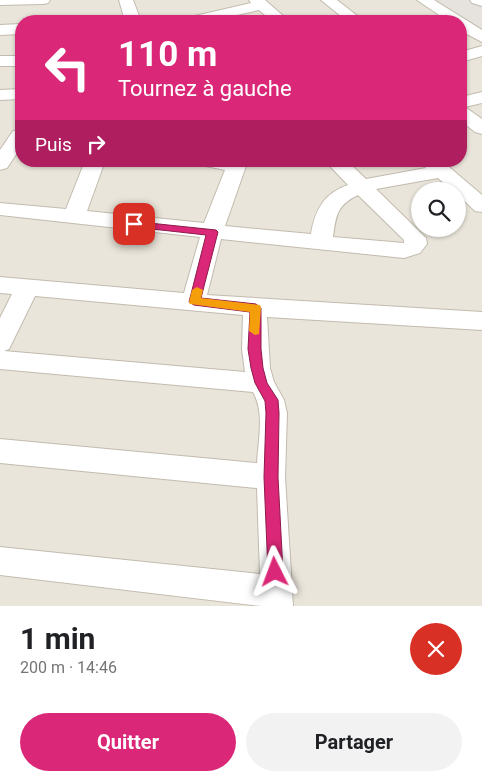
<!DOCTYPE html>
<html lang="fr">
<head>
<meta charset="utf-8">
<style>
  :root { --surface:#fff; --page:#f2f2f2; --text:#202124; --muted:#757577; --accent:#db2777 }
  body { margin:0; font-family:Roboto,sans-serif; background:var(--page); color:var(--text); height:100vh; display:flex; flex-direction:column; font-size:19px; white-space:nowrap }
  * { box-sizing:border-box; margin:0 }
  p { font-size:16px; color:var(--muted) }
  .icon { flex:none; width:28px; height:28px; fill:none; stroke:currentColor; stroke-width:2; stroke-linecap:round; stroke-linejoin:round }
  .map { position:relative; height:606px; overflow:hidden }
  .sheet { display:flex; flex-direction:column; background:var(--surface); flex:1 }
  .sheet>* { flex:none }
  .hud { position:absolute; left:15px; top:15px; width:452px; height:152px; border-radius:20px; box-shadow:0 1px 4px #0004; background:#db2777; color:#fff; overflow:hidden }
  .fabs { position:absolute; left:411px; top:182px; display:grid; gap:10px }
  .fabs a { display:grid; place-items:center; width:55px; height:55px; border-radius:50%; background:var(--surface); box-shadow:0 1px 4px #0004; font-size:25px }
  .pin { position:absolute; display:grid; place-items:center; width:42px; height:42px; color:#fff; margin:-21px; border-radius:10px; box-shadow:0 2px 8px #0006 }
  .me { position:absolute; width:55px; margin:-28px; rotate:357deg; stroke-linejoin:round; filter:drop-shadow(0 0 4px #0008) }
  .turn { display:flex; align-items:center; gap:18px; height:105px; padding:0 20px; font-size:22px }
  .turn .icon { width:65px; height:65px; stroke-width:2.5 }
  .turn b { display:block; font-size:35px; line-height:42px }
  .then { display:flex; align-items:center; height:48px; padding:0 20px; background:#0003; gap:10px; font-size:19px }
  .round { display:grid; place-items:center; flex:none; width:52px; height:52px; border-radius:26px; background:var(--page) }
  .head { display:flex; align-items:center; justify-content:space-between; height:85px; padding:0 20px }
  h1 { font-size:30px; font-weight:700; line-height:38px }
  .button { display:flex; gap:10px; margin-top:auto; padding:10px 20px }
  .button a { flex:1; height:58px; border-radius:30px; background:var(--accent); color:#fff; font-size:20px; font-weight:700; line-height:58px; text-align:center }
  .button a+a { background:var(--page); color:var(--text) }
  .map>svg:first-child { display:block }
  .residential { fill:#eae5da; fill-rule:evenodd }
  .industrial { fill:#e6e2dd }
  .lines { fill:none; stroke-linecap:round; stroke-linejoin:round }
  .minor-casing { stroke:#c2bbae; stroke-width:2 }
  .minor { fill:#fff; fill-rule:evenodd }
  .route { fill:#db2777; stroke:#8e194d }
  .slow { fill:#f59e0b }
</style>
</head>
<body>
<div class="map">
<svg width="482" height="606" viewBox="0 0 482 606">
  <rect width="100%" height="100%" fill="#f6f3ec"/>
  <path class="residential" d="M0,0H482V606H0ZM21,21H461V161H21ZM420,191H458V229H420Z"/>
  <polygon class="industrial" points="431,0 482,0 482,32"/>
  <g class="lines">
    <defs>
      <g id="minor">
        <polygon points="0,0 50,0 48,3 43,4 0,5"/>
        <polygon points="119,0 133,0 141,21 125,21"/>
        <polygon points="249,0 265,0 289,21 272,21 259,10 210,21 183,21 186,18 251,3"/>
        <polygon points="321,0 337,0 364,21 347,21"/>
        <polygon points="417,0 434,0 482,30 482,42 461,31 461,21 448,21"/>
        <polygon points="470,0 482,0 482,6 472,3"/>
        <polygon points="21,24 21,34 0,35 0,25"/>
        <polygon points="482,46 482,56 461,62 461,52"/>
        <rect x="0" y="56" width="21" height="10"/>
        <polygon points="21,89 21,99 0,100 0,90"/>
        <polygon points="482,92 482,103 465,107 482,119 482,134 475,132 461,121 461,97"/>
        <polygon points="21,130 21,147 7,168 0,170 0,150 13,131"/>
        <path d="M85,161H105L87,211L204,223L225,170L201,165L198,161H245L246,166L225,226L311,234C315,210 324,193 348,185L325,161H347L366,179L426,168L420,161H442L482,195V212L475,211L458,195V191H453L438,178L376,189L426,238L427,244L420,253L404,258L221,239L207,295L482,312V330L267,317L270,368L274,382L284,400L287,413L285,477L293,606H261L0,575V547L260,574L257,488L0,463V439L257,463C258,441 265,413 253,392L0,369V318L12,294L0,293V277L184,293L200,237L0,215V203L66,209ZM358,195L404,240V243L333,237C336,215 337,205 358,195ZM35,296L243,315L242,349L245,372L4,351L9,349L12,343Z"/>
      </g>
    </defs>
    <use href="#minor" class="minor-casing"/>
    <use href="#minor" class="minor"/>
  </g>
  <polygon class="route" points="130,221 216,230 218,232 201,298 256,304 261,308 261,349 263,368 267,383 278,400 279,413 278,477 283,572 280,577 275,579 270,577 268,572 264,477 266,413 265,401 255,383 251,368 248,349 250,312 194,305 189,302 206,235 134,227 130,226 128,224"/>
  <polygon class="slow" points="197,287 203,290 201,298 260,305 261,308 259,334 255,335 249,331 250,312 190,304 189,302 192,290"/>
</svg>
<div class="fabs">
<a><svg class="icon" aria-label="search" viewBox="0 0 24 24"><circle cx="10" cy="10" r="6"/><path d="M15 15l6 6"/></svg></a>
</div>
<div class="pin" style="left:134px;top:224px;background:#d93025"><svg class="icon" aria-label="arrive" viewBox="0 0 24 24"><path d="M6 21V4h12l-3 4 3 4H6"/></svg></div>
<svg class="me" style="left:275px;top:572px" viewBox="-20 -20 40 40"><path d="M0-17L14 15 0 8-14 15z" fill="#db2777" stroke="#fff" stroke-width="4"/></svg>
<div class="hud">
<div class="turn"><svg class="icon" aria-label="left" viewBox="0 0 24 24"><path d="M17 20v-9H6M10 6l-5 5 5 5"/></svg><div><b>110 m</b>Tournez à gauche</div></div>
<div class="then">Puis<svg class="icon" aria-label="right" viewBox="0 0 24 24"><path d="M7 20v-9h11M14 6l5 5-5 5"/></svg></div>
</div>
</div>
<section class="sheet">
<div class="head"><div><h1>1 min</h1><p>200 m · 14:46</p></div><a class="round" style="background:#d93025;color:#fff"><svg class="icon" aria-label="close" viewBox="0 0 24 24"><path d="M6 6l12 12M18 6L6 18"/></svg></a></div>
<div class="button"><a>Quitter</a><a>Partager</a></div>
</section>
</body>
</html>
